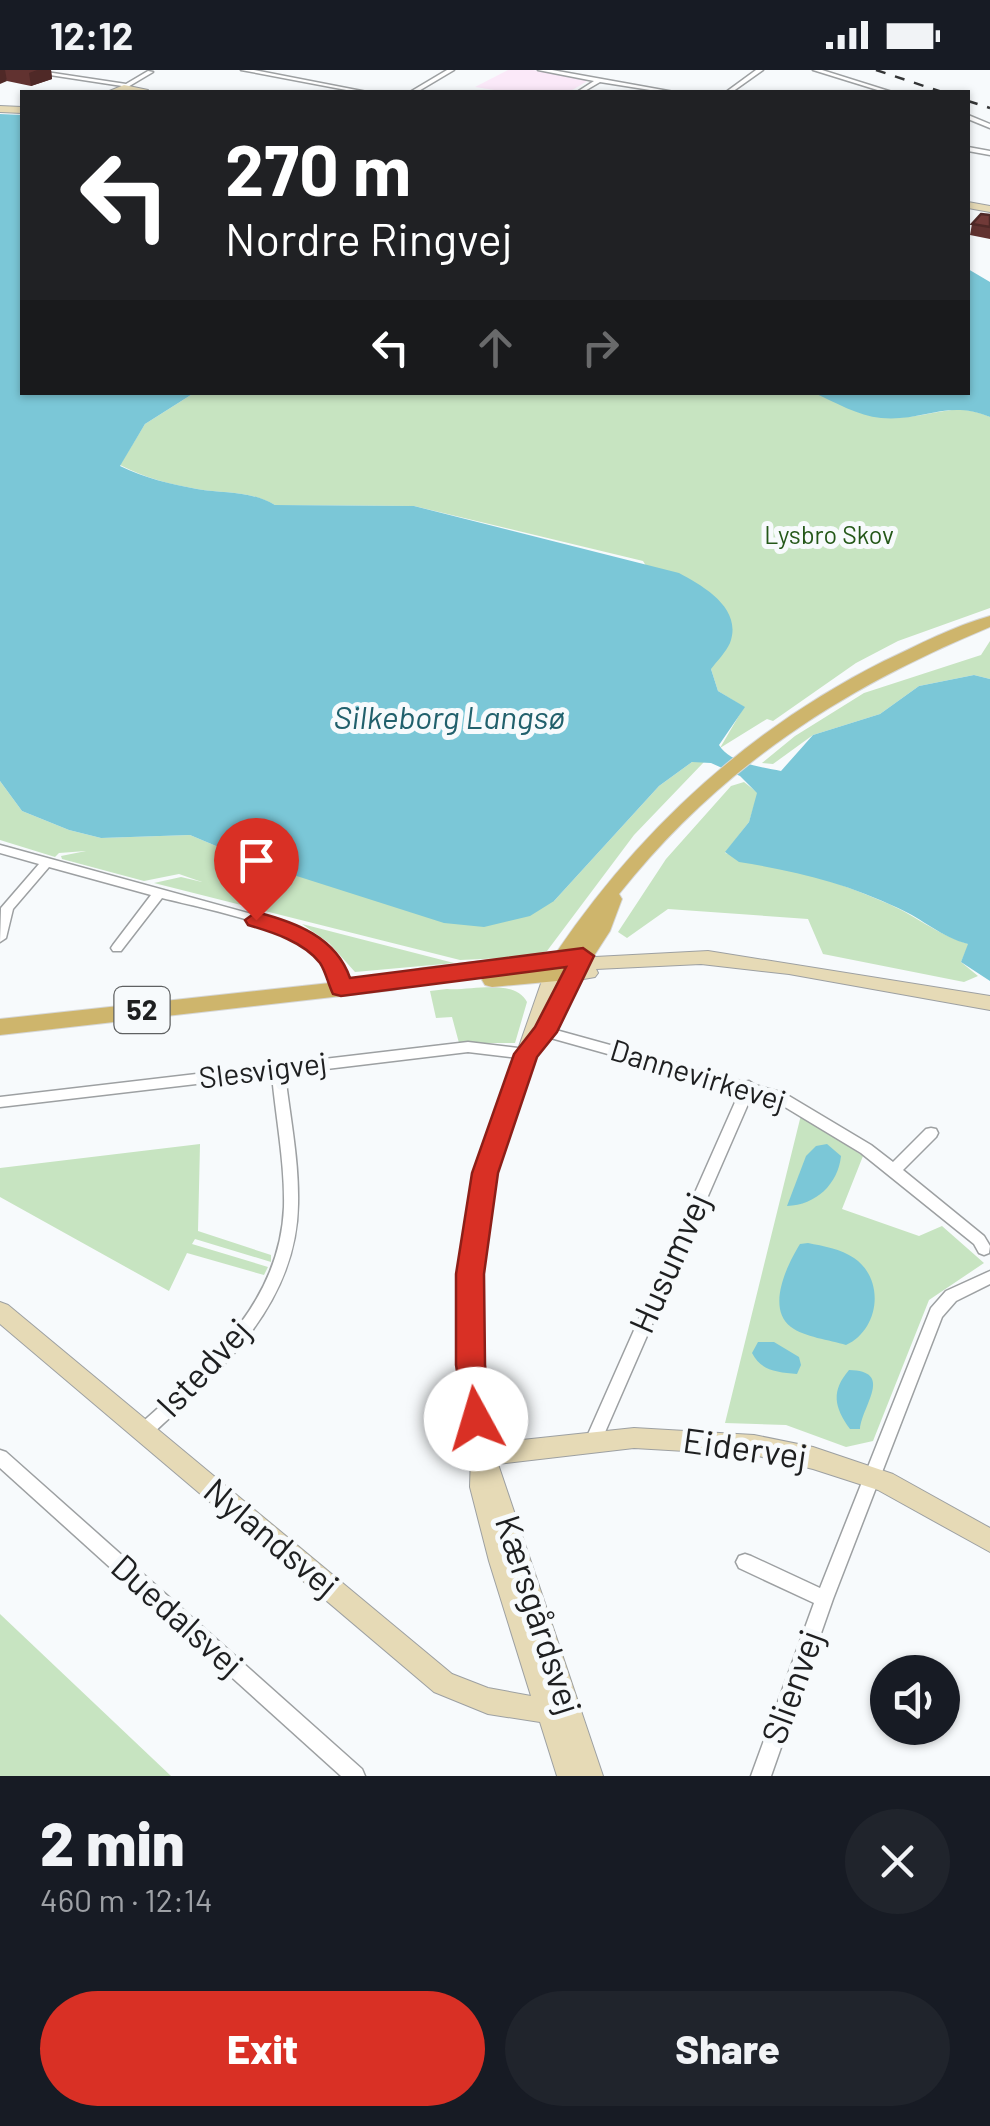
<!DOCTYPE html>
<html lang="en">
<head>
<meta charset="utf-8">
<style>
  :root { --surface:#171b24; --page:#20242c; --text:#f1f3f6; --muted:#9ea1a6; --accent:#d93025 }
  body { margin:0; font-family:Barlow,sans-serif; background:var(--page); color:var(--text); height:100vh; display:flex; flex-direction:column; font-size:38px; white-space:nowrap }
  * { box-sizing:border-box; margin:0 }
  p { font-size:32px; color:var(--muted) }
  .icon { flex:none; width:55px; height:55px; fill:none; stroke:currentColor; stroke-width:2; stroke-linecap:round; stroke-linejoin:round }
  .map { position:relative; height:1706px; overflow:hidden }
  .sheet { display:flex; flex-direction:column; background:var(--surface); flex:1 }
  .sheet>* { flex:none }
  .guide { position:absolute; left:20px; top:20px; width:950px; height:305px; border-radius:0px; box-shadow:0 2px 8px #0004; background:#202124; color:#fff; overflow:hidden }
  .buttons { position:absolute; left:870px; top:1585px; display:grid; gap:20px }
  .buttons a { display:grid; place-items:center; width:90px; height:90px; border-radius:50%; background:var(--surface); box-shadow:0 2px 8px #0004; font-size:50px }
  .pin { position:absolute; display:grid; place-items:center; width:85px; height:85px; color:#fff; margin:-102px -42px; border-radius:50% 50% 50% 0; rotate:-45deg; box-shadow:0 0 10px #0007 }
  .pin .icon { rotate:45deg }
  .me { position:absolute; width:110px; margin:-55px; rotate:354deg; stroke-linejoin:round; filter:drop-shadow(0 0 8px #0008) }
  .turn { display:flex; align-items:center; gap:35px; height:210px; padding:0 40px; font-size:45px }
  .turn .icon { width:130px; height:130px; stroke-width:2.5 }
  .turn b { display:block; font-size:70px; line-height:85px }
  .lanes { display:flex; align-items:center; height:95px; padding:0 40px; background:#0003; justify-content:center; gap:50px; direction:ltr }
  .lanes .off { opacity:.35 }
  .round { display:grid; place-items:center; flex:none; width:105px; height:105px; border-radius:52px; background:var(--page) }
  .head { display:flex; align-items:center; justify-content:space-between; height:170px; padding:0 40px }
  h1 { font-size:60px; font-weight:800; line-height:75px }
  .cta { display:flex; gap:20px; margin-top:auto; padding:20px 40px }
  .cta a { flex:1; height:115px; border-radius:60px; background:var(--accent); color:#fff; font-size:40px; font-weight:800; line-height:115px; text-align:center }
  .cta a+a { background:var(--page); color:var(--text) }
  .status { display:flex; justify-content:space-between; align-items:center; height:70px; padding:0 50px; background:var(--surface); direction:ltr }
  .status svg { height:28px; fill:currentColor }
  .map>svg:first-child { display:block }
  .education { fill:#fbe9f9 }
  .green { fill:#c7e4c1 }
  .water { fill:#7bc7d7 }
  .lines { fill:none; stroke-linecap:round; stroke-linejoin:round }
  .street-casing { stroke:#9da0a2; stroke-width:3 }
  .secondary-casing { stroke:#9da0a2; stroke-width:2 }
  .primary-casing { stroke:#d6d7d7; stroke-width:2 }
  .street { fill:#fff; fill-rule:evenodd }
  .secondary { fill:#e6dab6; fill-rule:evenodd }
  .primary { fill:#ceb56c; fill-rule:evenodd }
  .rail { stroke:#343536; stroke-width:2.5; stroke-dasharray:10 10; stroke-linecap:butt }
  .wall { fill:#613230 }
  .shaded-wall { fill:#4f2927 }
  .building { fill:#713a38; stroke:#4f2927; stroke-width:2.5 }
  .route { fill:#d93025; stroke:#8d1f18; stroke-width:2.5 }
  .labels { text-anchor:middle; stroke-width:10; stroke-linejoin:round; paint-order:stroke }
  .far-park-label { font-size:25px; fill:#245718; stroke:#f7fafc }
  .shield { fill:#f7fafc; stroke:#5f6162; stroke-width:2.5 }
  .shield-label { font-size:28px; font-weight:bold; fill:#1e1f20 }
  .street-label { font-size:30px; fill:#1e1f20; stroke:#f7fafc }
  .water-label { font-size:32px; font-style:italic; fill:#21606c; stroke:#f7fafc }
  .near-street-label { font-size:35px; fill:#1e1f20; stroke:#f7fafc }
</style>
</head>
<body>
<div class="status"><b>12:12</b><svg viewBox="0 0 49 12"><path d="M0 12V9h3v3zM5 12V6h3v6zM10 12V3h3v9zM15 12V0h3v12zM26 1h20v11H26zM47 4h2v5h-2z"/></svg></div>
<div class="map">
<svg width="990" height="1706" viewBox="0 0 990 1706">
  <rect width="100%" height="100%" fill="#f7fafc"/>
  <polygon class="education" points="508,0 533,0 589,10 569,22 507,22 475,17"/>
  <g class="green">
    <path d="M814,322C845,336 871,349 905,347C940,345 954,332 990,347V538L898,571L856,593L773,651L767,649L720,678L744,637L718,621L711,599L643,491L414,436L275,435C249,420 225,424 197,419C169,414 145,408 120,395L145,354L194,323Z"/>
    <polygon points="990,571 990,609 974,605 919,616 880,644 813,665 773,694 762,693 795,666 864,623 981,585"/>
    <polygon points="692,692 704,692 634,765 547,881 524,887 460,890 154,813 181,807 202,812 179,804 144,811 62,789 61,786 86,781 59,783 55,787 0,770 0,711 22,741 69,760 101,768 190,765 259,794 554,831 659,716"/>
    <path d="M744,712L758,723L749,752L725,783C780,796 833,809 884,832C914,844 937,865 969,874L961,892L978,906L964,912L823,884L808,849L668,839L627,868L618,862L666,789L731,716Z"/>
    <polygon points="302,854 454,893 455,893 355,902 329,873"/>
    <path d="M447,919C471,921 514,908 527,932L515,973H459L452,947L436,948L430,921Z"/>
    <polygon points="801,1045 863,1086 842,1139 919,1166 942,1156 984,1193 929,1230 873,1371 846,1377 786,1355 725,1353"/>
    <polygon points="200,1074 198,1161 271,1185 271,1192 195,1169 192,1174 268,1197 264,1205 187,1183 169,1221 0,1127 0,1098"/>
    <polygon points="0,1544 171,1706 0,1706"/>
  </g>
  <g class="water">
    <path d="M0,44L22,45V322L194,323L145,354L120,396C145,408 170,414 197,419C226,424 249,420 275,435L414,436L679,503C703,516 743,538 730,573C726,582 717,591 711,599L718,621L745,637L719,675C730,693 760,697 781,701L813,665L880,644L919,616L974,605L990,609V911L961,892L968,874C941,867 923,849 898,838C846,813 796,801 739,792L725,782L749,752L757,723L740,706L711,693L692,692L659,716L554,831L530,846L484,857L444,853L259,794L190,765L101,768L69,760L22,741L0,711Z"/>
    <path d="M968,199L990,212V347C947,329 923,352 881,348C858,346 835,332 814,323L968,322Z"/>
    <path d="M827,1074L841,1086C838,1114 816,1135 787,1136L806,1086L816,1076Z"/>
    <path d="M808,1173C823,1176 841,1179 854,1188C886,1210 879,1260 846,1275C830,1270 804,1267 791,1257C766,1238 787,1195 800,1174Z"/>
    <path d="M758,1272H774L799,1287L801,1295L797,1304C777,1302 761,1301 752,1283Z"/>
    <path d="M849,1300C894,1301 863,1334 860,1359H850C834,1337 831,1321 849,1300Z"/>
  </g>
  <g class="lines">
    <defs>
      <g id="street">
        <polygon points="17,0 33,0 126,14 148,1 153,2 121,21 118,19 122,16"/>
        <polygon points="241,0 254,0 367,22 357,22"/>
        <polygon points="447,0 454,0 417,22 410,22"/>
        <polygon points="538,0 552,0 674,22 663,22 600,12 583,22 577,22 594,11"/>
        <polygon points="756,0 763,0 732,22 726,22"/>
        <polygon points="813,0 822,0 892,22 884,22"/>
        <polygon points="968,45 990,54 990,58 968,49"/>
        <polygon points="968,77 990,81 990,85 968,81"/>
        <path d="M0,775L288,854C320,870 335,884 347,918L346,921H336C331,909 327,896 318,886C289,854 205,839 162,828L121,881H113L111,878L113,875L151,825L49,797L13,839L6,868L0,872L1,838L39,794L0,783Z"/>
        <polygon points="545,957 744,1012 749,1011 755,1015 784,1023 871,1075 893,1092 926,1059 931,1058 936,1059 938,1063 936,1067 903,1100 984,1166 990,1176 989,1183 984,1185 979,1183 974,1174 861,1083 775,1031 752,1025 599,1376 593,1378 587,1376 585,1371 740,1021 540,965 538,962 540,959"/>
        <path d="M468,972L526,979L531,980L533,984L531,988L526,989L468,982L285,1004C290,1047 299,1090 298,1134C297,1235 219,1303 150,1366L144,1368L138,1366L136,1361L138,1356C206,1295 280,1235 284,1137C285,1093 276,1049 272,1005L0,1037V1027Z"/>
        <polygon points="990,1201 990,1214 956,1231 942,1247 833,1529 771,1706 751,1706 814,1533 739,1498 736,1492 739,1486 745,1484 751,1486 820,1518 931,1238 946,1221"/>
        <polygon points="0,1380 6,1382 362,1699 365,1706 341,1706 0,1398"/>
      </g>
      <g id="secondary">
        <polygon points="124,15 148,20 149,22 107,22"/>
        <polygon points="0,36 22,37 22,43 0,42"/>
        <polygon points="968,132 990,136 990,142 968,138"/>
        <polygon points="708,881 990,926 990,940 789,904 701,894 596,899 598,903 595,907 578,910 552,967 533,988 495,1103 485,1157 480,1252 493,1373 634,1358 754,1365 813,1377 893,1404 990,1458 990,1482 878,1420 813,1399 754,1385 634,1378 498,1394 603,1706 557,1706 540,1652 488,1644 434,1622 0,1254 0,1232 8,1235 452,1604 488,1618 531,1626 489,1491 470,1417 471,1385 458,1252 465,1157 475,1103 545,902 595,887"/>
      </g>
      <path id="primary" d="M990,546V557C841,619 720,697 619,824L622,829L610,861L579,909L492,917L485,915L482,910L485,905L421,912L394,920L0,965V949L394,906L421,898L556,883C641,758 749,659 884,591C918,575 954,556 990,546Z"/>
    </defs>
    <use href="#street" class="street-casing"/>
    <use href="#secondary" class="secondary-casing"/>
    <use href="#primary" class="primary-casing"/>
    <use href="#street" class="street"/>
    <use href="#secondary" class="secondary"/>
    <use href="#primary" class="primary"/>
    <g class="rail">
      <polyline points="876,0 942,22"/>
      <polyline points="968,31 990,38"/>
    </g>
  </g>
  <g class="wall">
    <polygon points="0,0 51,0 52,9 31,16 7,11"/>
    <polygon points="990,145 990,169 970,165 972,154"/>
  </g>
  <g class="shaded-wall">
    <polygon points="0,0 5,0 7,11 0,14"/>
    <polygon points="37,0 51,0 52,9 31,16 29,3"/>
  </g>
  <polygon class="building" points="981,144 990,145 990,157 972,154"/>
  <path class="route" d="M256,842C295,852 336,867 350,908L583,878L594,886L557,962L537,987L498,1103L484,1204L485,1295L491,1349L487,1358L476,1362L466,1358L456,1295V1204L472,1103L514,984L535,957L566,897L341,926L333,924C328,914 326,902 320,893C304,872 272,862 248,855L245,850Z"/>
  <g class="labels">
    <g class="far-park-label">
      <text x="829" y="474">Lysbro Skov</text>
    </g>
    <rect class="shield" x="114.5" y="917" width="55" height="46" rx="8"/>
    <g class="shield-label">
      <text x="142" y="950">52</text>
    </g>
    <g class="street-label">
      <text transform="translate(263 1001) rotate(-7)" y="10">Slesvigvej</text>
      <text transform="translate(698 1006) rotate(17)" y="10">Dannevirkevej</text>
    </g>
    <g class="water-label">
      <text x="449" y="659">Silkeborg Langsø</text>
    </g>
    <g class="near-street-label">
      <text transform="translate(670 1193) rotate(-66)" y="12">Husumvej</text>
      <text transform="translate(204 1298) rotate(-47)" y="12">Istedvej</text>
      <text transform="translate(745 1379) rotate(8)" y="12">Eidervej</text>
      <text transform="translate(271 1468) rotate(40)" y="12">Nylandsvej</text>
      <text transform="translate(538 1545) rotate(72)" y="12">Kærsgårdsvej</text>
      <text transform="translate(177 1546) rotate(42)" y="12">Duedalsvej</text>
      <text transform="translate(793 1617) rotate(-70)" y="12">Slienvej</text>
    </g>
  </g>
</svg>
<div class="buttons">
<a><svg class="icon" aria-label="sound" viewBox="0 0 24 24"><path d="M4 9h4l5-4v14l-5-4H4zM17 9q2 3 0 6"/></svg></a>
</div>
<div class="pin" style="left:256px;top:850px;background:#d93025"><svg class="icon" aria-label="arrive" viewBox="0 0 24 24"><path d="M6 21V4h12l-3 4 3 4H6"/></svg></div>
<svg class="me" style="left:476px;top:1349px" viewBox="-20 -20 40 40"><circle r="19" fill="#fff"/><path d="M0-13L10 11 0 6-10 11z" fill="#d93025"/></svg>
<div class="guide">
<div class="turn"><svg class="icon" aria-label="left" viewBox="0 0 24 24"><path d="M17 20v-9H6M10 6l-5 5 5 5"/></svg><div><b>270 m</b>Nordre Ringvej</div></div>
<div class="lanes"><svg class="icon" aria-label="left" viewBox="0 0 24 24"><path d="M17 20v-9H6M10 6l-5 5 5 5"/></svg><svg class="icon off" aria-label="ahead" viewBox="0 0 24 24"><path d="M12 20V5M6 11l6-6 6 6"/></svg><svg class="icon off" aria-label="right" viewBox="0 0 24 24"><path d="M7 20v-9h11M14 6l5 5-5 5"/></svg></div>
</div>
</div>
<section class="sheet">
<div class="head"><div><h1>2 min</h1><p>460 m · 12:14</p></div><a class="round"><svg class="icon" aria-label="close" viewBox="0 0 24 24"><path d="M6 6l12 12M18 6L6 18"/></svg></a></div>
<div class="cta"><a>Exit</a><a>Share</a></div>
</section>
</body>
</html>
